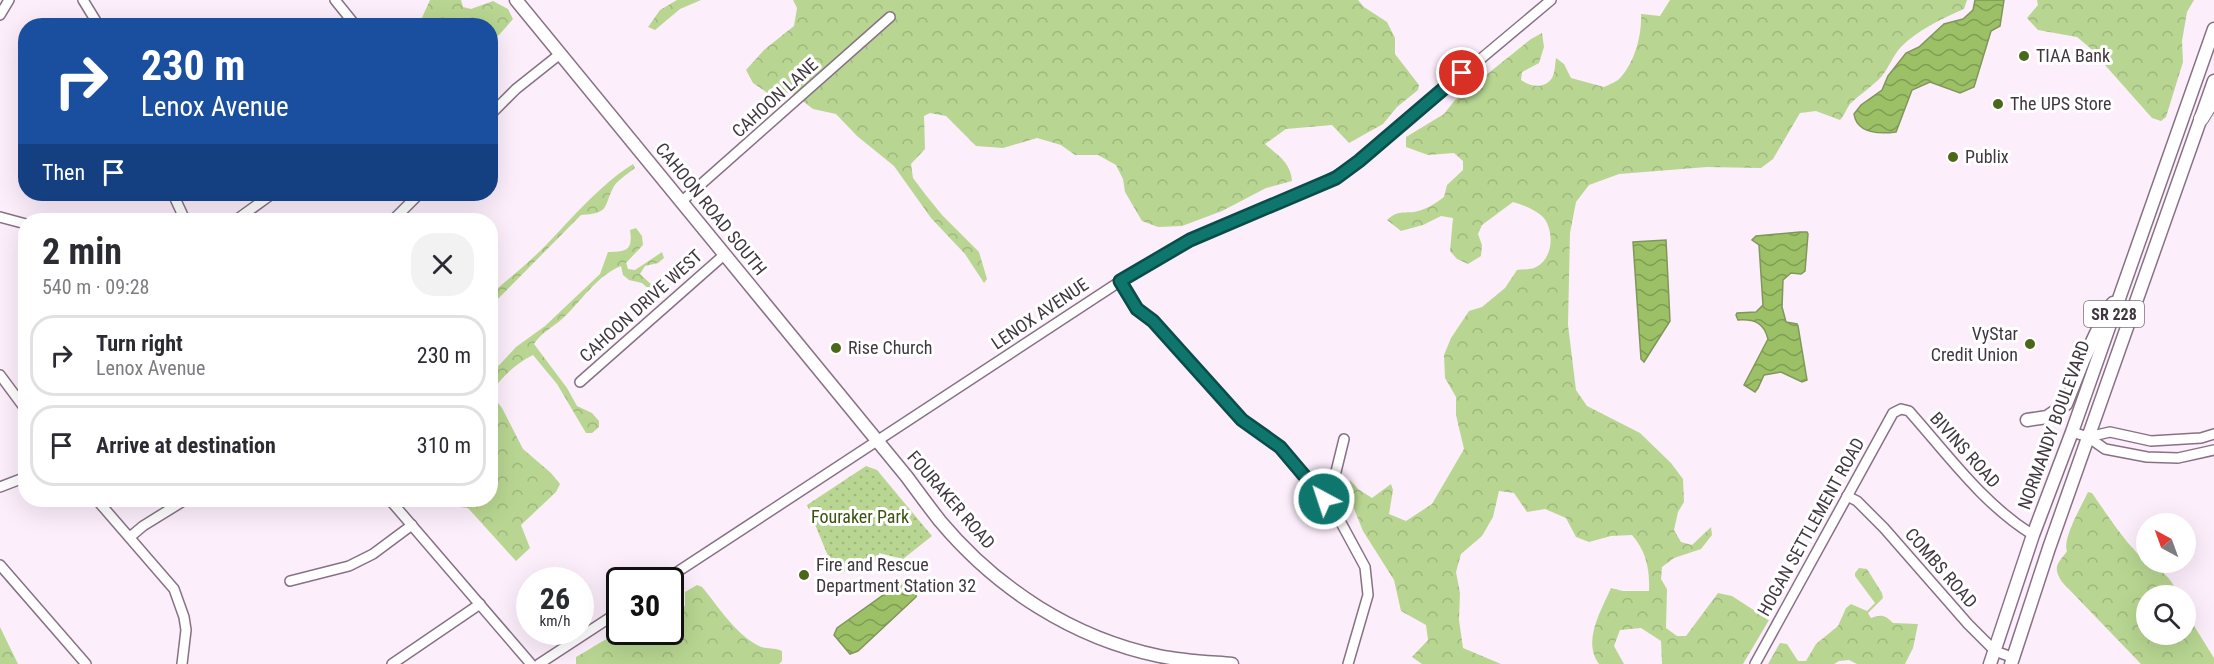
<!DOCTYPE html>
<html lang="en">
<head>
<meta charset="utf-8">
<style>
  :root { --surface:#fff; --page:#f2f2f3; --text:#2b2b33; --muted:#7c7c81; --line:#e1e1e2 }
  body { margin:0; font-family:"Roboto Condensed",sans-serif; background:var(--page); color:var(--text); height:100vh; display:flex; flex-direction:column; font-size:22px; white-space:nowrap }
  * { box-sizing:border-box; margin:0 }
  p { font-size:20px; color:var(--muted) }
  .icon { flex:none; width:33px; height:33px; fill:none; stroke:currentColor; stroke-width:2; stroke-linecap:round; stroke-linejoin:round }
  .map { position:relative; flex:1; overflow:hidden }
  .side { position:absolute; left:18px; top:213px; width:480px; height:294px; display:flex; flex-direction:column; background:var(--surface); border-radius:24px; box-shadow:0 6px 24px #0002 }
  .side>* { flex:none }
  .top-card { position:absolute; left:18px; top:18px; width:480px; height:183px; border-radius:24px; box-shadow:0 6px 24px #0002; background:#1a4fa0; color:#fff; overflow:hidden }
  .needle { width:39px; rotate:319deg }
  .fabs { position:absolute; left:2136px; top:513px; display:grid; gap:12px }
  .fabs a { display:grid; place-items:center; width:60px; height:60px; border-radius:50%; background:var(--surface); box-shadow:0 6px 24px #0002; font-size:30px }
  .speed { position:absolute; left:516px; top:567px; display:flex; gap:12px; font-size:30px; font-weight:700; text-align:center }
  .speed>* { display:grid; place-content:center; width:78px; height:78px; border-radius:50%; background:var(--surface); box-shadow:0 6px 24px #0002; line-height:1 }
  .speed small { font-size:15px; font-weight:400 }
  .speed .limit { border:3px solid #111; border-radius:9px; background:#fff; color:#111 }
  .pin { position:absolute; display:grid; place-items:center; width:51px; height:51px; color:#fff; margin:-26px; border:3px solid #fff; border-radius:50%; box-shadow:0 2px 6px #0007 }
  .me { position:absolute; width:66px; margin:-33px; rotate:320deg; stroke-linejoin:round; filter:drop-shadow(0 0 4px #0008) }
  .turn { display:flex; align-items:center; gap:21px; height:126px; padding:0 24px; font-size:27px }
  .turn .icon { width:78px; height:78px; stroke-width:2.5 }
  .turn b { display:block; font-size:42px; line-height:51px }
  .then { display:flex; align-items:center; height:57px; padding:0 24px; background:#0003; gap:12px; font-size:22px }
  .round { display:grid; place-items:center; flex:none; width:63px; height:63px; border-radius:24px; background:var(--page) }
  .overview { display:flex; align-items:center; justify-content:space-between; height:102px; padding:0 24px }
  h1 { font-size:36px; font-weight:700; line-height:45px }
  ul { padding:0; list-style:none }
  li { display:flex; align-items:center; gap:18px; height:81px; margin:0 12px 9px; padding:0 12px; border:3px solid var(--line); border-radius:24px }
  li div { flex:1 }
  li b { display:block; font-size:22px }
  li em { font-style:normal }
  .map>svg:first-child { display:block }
  .forest { fill:url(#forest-crowns) }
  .park { fill:url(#park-dots) }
  .water { fill:url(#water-waves); stroke:#80975a; stroke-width:1.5 }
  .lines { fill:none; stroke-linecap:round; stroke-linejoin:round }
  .minor-casing { stroke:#877285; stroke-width:12 }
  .major-casing { stroke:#877285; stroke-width:15 }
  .highway-casing { stroke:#877285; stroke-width:16 }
  .minor { stroke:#fff; stroke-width:9 }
  .major { stroke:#fff; stroke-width:12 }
  .highway { stroke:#fff; stroke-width:14 }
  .route-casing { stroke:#0a4d48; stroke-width:15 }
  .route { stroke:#0f766e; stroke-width:10 }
  .poi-dot { fill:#4b671a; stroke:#fff; stroke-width:2 }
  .labels { text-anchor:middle; stroke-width:6; stroke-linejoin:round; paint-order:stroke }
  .shield { fill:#fff; stroke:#7a7379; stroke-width:1.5 }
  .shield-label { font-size:16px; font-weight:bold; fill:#413740 }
  .poi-label { font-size:18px; fill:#413740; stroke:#fff; text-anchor:start }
  .street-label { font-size:18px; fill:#413740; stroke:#fff }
  .park-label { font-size:18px; fill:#3b5210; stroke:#fff }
</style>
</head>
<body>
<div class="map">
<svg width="2214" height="664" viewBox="0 0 2214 664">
  <defs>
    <pattern id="forest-crowns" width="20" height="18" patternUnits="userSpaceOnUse" patternTransform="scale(1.5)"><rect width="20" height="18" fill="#b8d691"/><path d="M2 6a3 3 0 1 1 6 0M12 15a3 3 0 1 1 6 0" fill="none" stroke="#9fb87e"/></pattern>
    <pattern id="park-dots" width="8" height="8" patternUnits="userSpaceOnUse" patternTransform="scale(1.5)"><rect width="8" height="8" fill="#b8d691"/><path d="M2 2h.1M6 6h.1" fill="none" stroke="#9fb87e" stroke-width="1.8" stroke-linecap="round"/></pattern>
    <pattern id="water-waves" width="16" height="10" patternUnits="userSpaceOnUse" patternTransform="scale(1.5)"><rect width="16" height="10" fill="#9bc065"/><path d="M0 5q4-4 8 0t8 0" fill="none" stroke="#809d55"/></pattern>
  </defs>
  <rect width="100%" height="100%" fill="#fdeefb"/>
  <g class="forest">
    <polygon points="430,0 461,0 463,7 471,9 493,1 508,9 513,19 499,35 491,41 490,26 421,25 420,22"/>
    <polygon points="677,0 701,0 680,9 655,30 648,27 660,10"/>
    <path d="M793,0H1358L1364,7L1387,22L1395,38V54L1419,85L1418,90L1397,107L1383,124L1349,143L1332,125L1286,129L1265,144C1278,155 1291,163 1292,181L1266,188L1222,211L1182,226L1158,227L1142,221L1125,192L1123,179L1116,165L1098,155H1075L1061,145L1037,138L1003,148L976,146L946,116L930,113L924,116L925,149L911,164L913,178L925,194L942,215L979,252L987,279L984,283L965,254L931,218L894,166L857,136L836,114L813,109L791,92L772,96L753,83L746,70L765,49L794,26L797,8Z"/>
    <path d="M1670,0H1967L1964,9C1943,18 1916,31 1900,48C1893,56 1889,67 1882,76C1872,87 1860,94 1850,104C1846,109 1845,115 1840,120L1816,111L1800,113L1773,159L1761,168L1707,167L1619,174L1589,185L1576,202L1570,233L1568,325L1576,390L1587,406L1640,433L1671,463L1683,479L1684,502L1678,512L1674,530L1681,542L1692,545L1711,527L1712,535L1701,549L1674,558L1662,567L1661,579L1667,589L1666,628L1677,636H1686L1718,593L1732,596L1769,620L1743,664H1662L1661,641L1641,628L1620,630L1614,646L1624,664H1599C1582,641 1601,611 1611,588L1623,591H1649C1650,569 1646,551 1632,535L1611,536L1589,542L1576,537L1566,518L1545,509L1527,512L1514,493L1499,491L1493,517L1482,536L1461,554L1456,572L1460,593L1459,620L1463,648L1501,664H1422L1412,657L1428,640L1426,625L1401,611L1394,580L1363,531L1352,504L1350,480L1358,489L1372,498L1391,484L1393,490L1389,514L1406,521L1432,504L1464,449L1456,415V397L1445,378L1444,355L1451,338L1469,311L1482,307L1505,288L1517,270C1522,269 1531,270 1536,267C1553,259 1555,231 1543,217C1536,210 1523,205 1513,202L1482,225L1478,234L1482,245L1481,256L1468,264L1457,259L1450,251L1453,218L1441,216L1423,225L1401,231L1387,220C1397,211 1401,213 1414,212C1425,210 1435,204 1444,197L1447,185L1463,170V161L1454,153L1428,155L1406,147V137L1444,114L1455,100L1531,39L1542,33L1544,47L1539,63L1522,72L1521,80C1529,86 1544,90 1552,78C1555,73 1555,64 1556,58L1564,64L1571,78L1604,87C1610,84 1617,82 1621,77C1635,61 1642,35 1641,14L1660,16Z"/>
    <polygon points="2037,0 2194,0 2187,12 2182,41 2183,62 2166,117 2161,121 2152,118 2089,47 2077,37 2038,30 2027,18 2038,5"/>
    <path d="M633,164L635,168C628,174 617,180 613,188C603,209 609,213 581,215L491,306V294C509,278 530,262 547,244C573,217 600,185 633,164Z"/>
    <path d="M636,228L642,236L643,245L626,263L628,269L635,270L662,252L664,258L658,263L645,266L640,274L654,287L658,297L642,283L629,280L623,275L621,266C596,276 581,302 562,319C553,327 541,333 534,344L567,388L577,406L592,413L599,421V427L592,433H586L557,384L533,355C517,363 505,374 494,388L495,399L502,408L523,449L551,473L560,484L556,492L521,525L530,548L516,561L468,508L459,507L448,500H490L491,374L516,347L545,326L600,274L608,252C627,252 633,250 630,230Z"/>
    <path d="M2088,492L2092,493C2106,513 2120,535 2137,553C2151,567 2173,573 2177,595L2146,596V634H2186V613L2214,658V664H2141L2062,582C2052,566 2058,564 2067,551C2062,539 2082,505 2088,492Z"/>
    <path d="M1859,568L1867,569L1882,593L1883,598L1868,613L1871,618C1882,614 1885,615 1893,623L1918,624L1913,648L1905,664H1857L1849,660L1839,661L1834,664H1768L1780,643L1787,644L1798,661H1806L1816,644L1838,626L1846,608L1851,604L1867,611L1875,603L1855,576V573Z"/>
    <path d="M697,585L702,587C719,607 735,634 759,646C764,649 774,647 782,651V661L779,664H576V657C598,645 615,629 641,632C649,632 656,636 664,637L667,632H670L671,605L673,604L678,609L685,606V592Z"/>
    <polygon points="0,627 18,664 0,664"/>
  </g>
  <polygon class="park" points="866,466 877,470 932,536 903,559 879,553 877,560 869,564 865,558 841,574 828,556 807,505"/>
  <g class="water">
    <path d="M1975,0H2004L2000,26L1991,31L1974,87L1960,93L1930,82L1912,90L1896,132C1880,134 1857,134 1854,114L1861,105L1882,90L1888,76L1906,53L1919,47L1944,24L1963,19L1973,10Z"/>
    <path d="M1800,232H1807L1808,234L1805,271L1801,274L1791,273L1783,280L1782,307L1786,322L1797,324L1798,326L1807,380L1802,382L1781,372L1764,375L1758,388L1755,392L1744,385L1768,339C1764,323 1755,319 1738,320L1736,315L1737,313L1756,312L1763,305L1759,245L1752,240L1756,236Z"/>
    <polygon points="1666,240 1670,321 1644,362 1641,359 1633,242"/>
    <polygon points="905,582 912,583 917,589 916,597 858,651 850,654 834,635 837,628 896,586"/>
  </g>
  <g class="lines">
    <defs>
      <g id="minor">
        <polyline points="83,0 99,26"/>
        <polyline points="335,0 356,26"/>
        <polyline points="0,15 9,0"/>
        <polyline points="490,115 516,89 560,54"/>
        <polyline points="173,194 185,220"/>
        <polyline points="681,202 890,17"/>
        <polyline points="0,217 26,224"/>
        <polyline points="236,220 272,194"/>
        <polyline points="393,220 419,194"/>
        <polyline points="1120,281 1137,309 1153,321 1243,420 1280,447 1324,499"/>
        <polyline points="0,375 26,410"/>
        <polyline points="580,382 724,255"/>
        <polyline points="2072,432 2088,437 2105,449 2147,457 2178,458 2214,450"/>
        <polyline points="2088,437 2110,432 2151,441 2201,438 2214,434"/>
        <polyline points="1344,439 1332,488 1332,506 1365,567 1368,595 1348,664"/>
        <polyline points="0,487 26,477"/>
        <polyline points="1847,496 1857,501 1884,528 1968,624 1995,651 2014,658"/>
        <polyline points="97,500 174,589 184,617 186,630 182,664"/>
        <polyline points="390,500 531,664"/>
        <polyline points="130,537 143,526 185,500"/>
        <polyline points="0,565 86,664"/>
        <path d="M665,580L1142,267C1167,253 1193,238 1220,226C1268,205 1316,192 1359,161L1551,0"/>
        <polyline points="290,581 349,566 373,554 412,525"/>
        <polyline points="392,664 480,604"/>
        <polyline points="539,664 620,611"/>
        <path d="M1755,664L1893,413L1901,409L1909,411C1948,455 1983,504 2033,535"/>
      </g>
      <g id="major">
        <path d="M516,0L907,477C918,492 929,507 940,521C997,589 1073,638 1159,656C1183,661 1208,662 1232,664"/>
        <polyline points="2027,420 2047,417 2066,404 2083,361 2106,312 2113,303"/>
        <polyline points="1990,664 2033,535 2072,432 2214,29"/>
        <polyline points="2011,664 2049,548 2214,81"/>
      </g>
      <polyline id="highway" points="2201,119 2214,98"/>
    </defs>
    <use href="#minor" class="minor-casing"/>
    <use href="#major" class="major-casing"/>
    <use href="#highway" class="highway-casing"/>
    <use href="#minor" class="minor"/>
    <use href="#major" class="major"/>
    <use href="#highway" class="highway"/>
  </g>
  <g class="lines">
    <defs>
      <polyline id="route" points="1324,499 1280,447 1242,420 1153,321 1137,309 1120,281 1190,240 1336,178 1359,161 1462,73"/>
    </defs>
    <use href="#route" class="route-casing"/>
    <use href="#route" class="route"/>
  </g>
  <g class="poi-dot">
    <circle cx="2024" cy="56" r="6"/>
    <circle cx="1998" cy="104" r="6"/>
    <circle cx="1953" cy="157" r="6"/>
    <circle cx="2030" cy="344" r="6"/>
    <circle cx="836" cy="348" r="6"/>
    <circle cx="804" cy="575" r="6"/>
  </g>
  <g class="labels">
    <rect class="shield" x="2084" y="301" width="60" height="26" rx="4.5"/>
    <g class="shield-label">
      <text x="2114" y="320">SR 228</text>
    </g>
    <g class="poi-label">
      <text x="2036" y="62">TIAA Bank</text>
      <text x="2010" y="110">The UPS Store</text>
      <text x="1965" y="163">Publix</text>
      <text x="2018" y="340" text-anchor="end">VyStar<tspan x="2018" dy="21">Credit Union</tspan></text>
      <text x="848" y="354">Rise Church</text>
      <text x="816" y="571">Fire and Rescue<tspan x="816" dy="21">Department Station 32</tspan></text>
    </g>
    <g class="street-label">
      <text transform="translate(775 98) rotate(-42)" y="6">CAHOON LANE</text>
      <text transform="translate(711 209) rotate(51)" y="6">CAHOON ROAD SOUTH</text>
      <text transform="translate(641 306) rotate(-42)" y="6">CAHOON DRIVE WEST</text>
      <text transform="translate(1040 314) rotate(-34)" y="6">LENOX AVENUE</text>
      <text transform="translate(2054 425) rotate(-70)" y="6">NORMANDY BOULEVARD</text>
      <text transform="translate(1965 450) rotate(48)" y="6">BIVINS ROAD</text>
      <text transform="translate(951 500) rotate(49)" y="6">FOURAKER ROAD</text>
      <text transform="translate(1811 527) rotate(-61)" y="6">HOGAN SETTLEMENT ROAD</text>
      <text transform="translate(1941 568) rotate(49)" y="6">COMBS ROAD</text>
    </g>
    <g class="park-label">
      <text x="860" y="523">Fouraker Park</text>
    </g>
  </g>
</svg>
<div class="fabs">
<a><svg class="needle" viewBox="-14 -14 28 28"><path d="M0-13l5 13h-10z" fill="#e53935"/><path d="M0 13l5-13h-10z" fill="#7c7c81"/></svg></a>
<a><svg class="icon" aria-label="search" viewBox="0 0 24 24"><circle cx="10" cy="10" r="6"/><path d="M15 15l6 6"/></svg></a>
</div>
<div class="speed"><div>26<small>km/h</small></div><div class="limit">30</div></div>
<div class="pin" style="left:1462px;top:73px;background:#d93025"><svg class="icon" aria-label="arrive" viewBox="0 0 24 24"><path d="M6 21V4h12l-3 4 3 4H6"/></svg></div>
<svg class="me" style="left:1324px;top:499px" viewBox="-20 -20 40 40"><circle r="17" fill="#0f766e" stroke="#fff" stroke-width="3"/><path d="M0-11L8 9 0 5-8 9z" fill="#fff"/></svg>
<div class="top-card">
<div class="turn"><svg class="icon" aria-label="right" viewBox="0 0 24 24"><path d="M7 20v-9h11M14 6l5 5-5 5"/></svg><div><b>230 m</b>Lenox Avenue</div></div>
<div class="then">Then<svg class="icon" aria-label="arrive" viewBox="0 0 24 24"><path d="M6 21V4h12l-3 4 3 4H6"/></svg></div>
</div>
<section class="side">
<div class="overview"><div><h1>2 min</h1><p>540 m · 09:28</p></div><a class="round"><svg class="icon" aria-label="close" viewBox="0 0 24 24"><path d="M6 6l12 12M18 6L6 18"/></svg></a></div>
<ul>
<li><svg class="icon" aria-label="right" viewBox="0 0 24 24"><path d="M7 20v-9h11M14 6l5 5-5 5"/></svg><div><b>Turn right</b><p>Lenox Avenue</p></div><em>230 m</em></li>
<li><svg class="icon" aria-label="arrive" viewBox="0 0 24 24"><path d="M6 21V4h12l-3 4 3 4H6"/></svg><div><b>Arrive at destination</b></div><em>310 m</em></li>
</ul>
</section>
</div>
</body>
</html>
